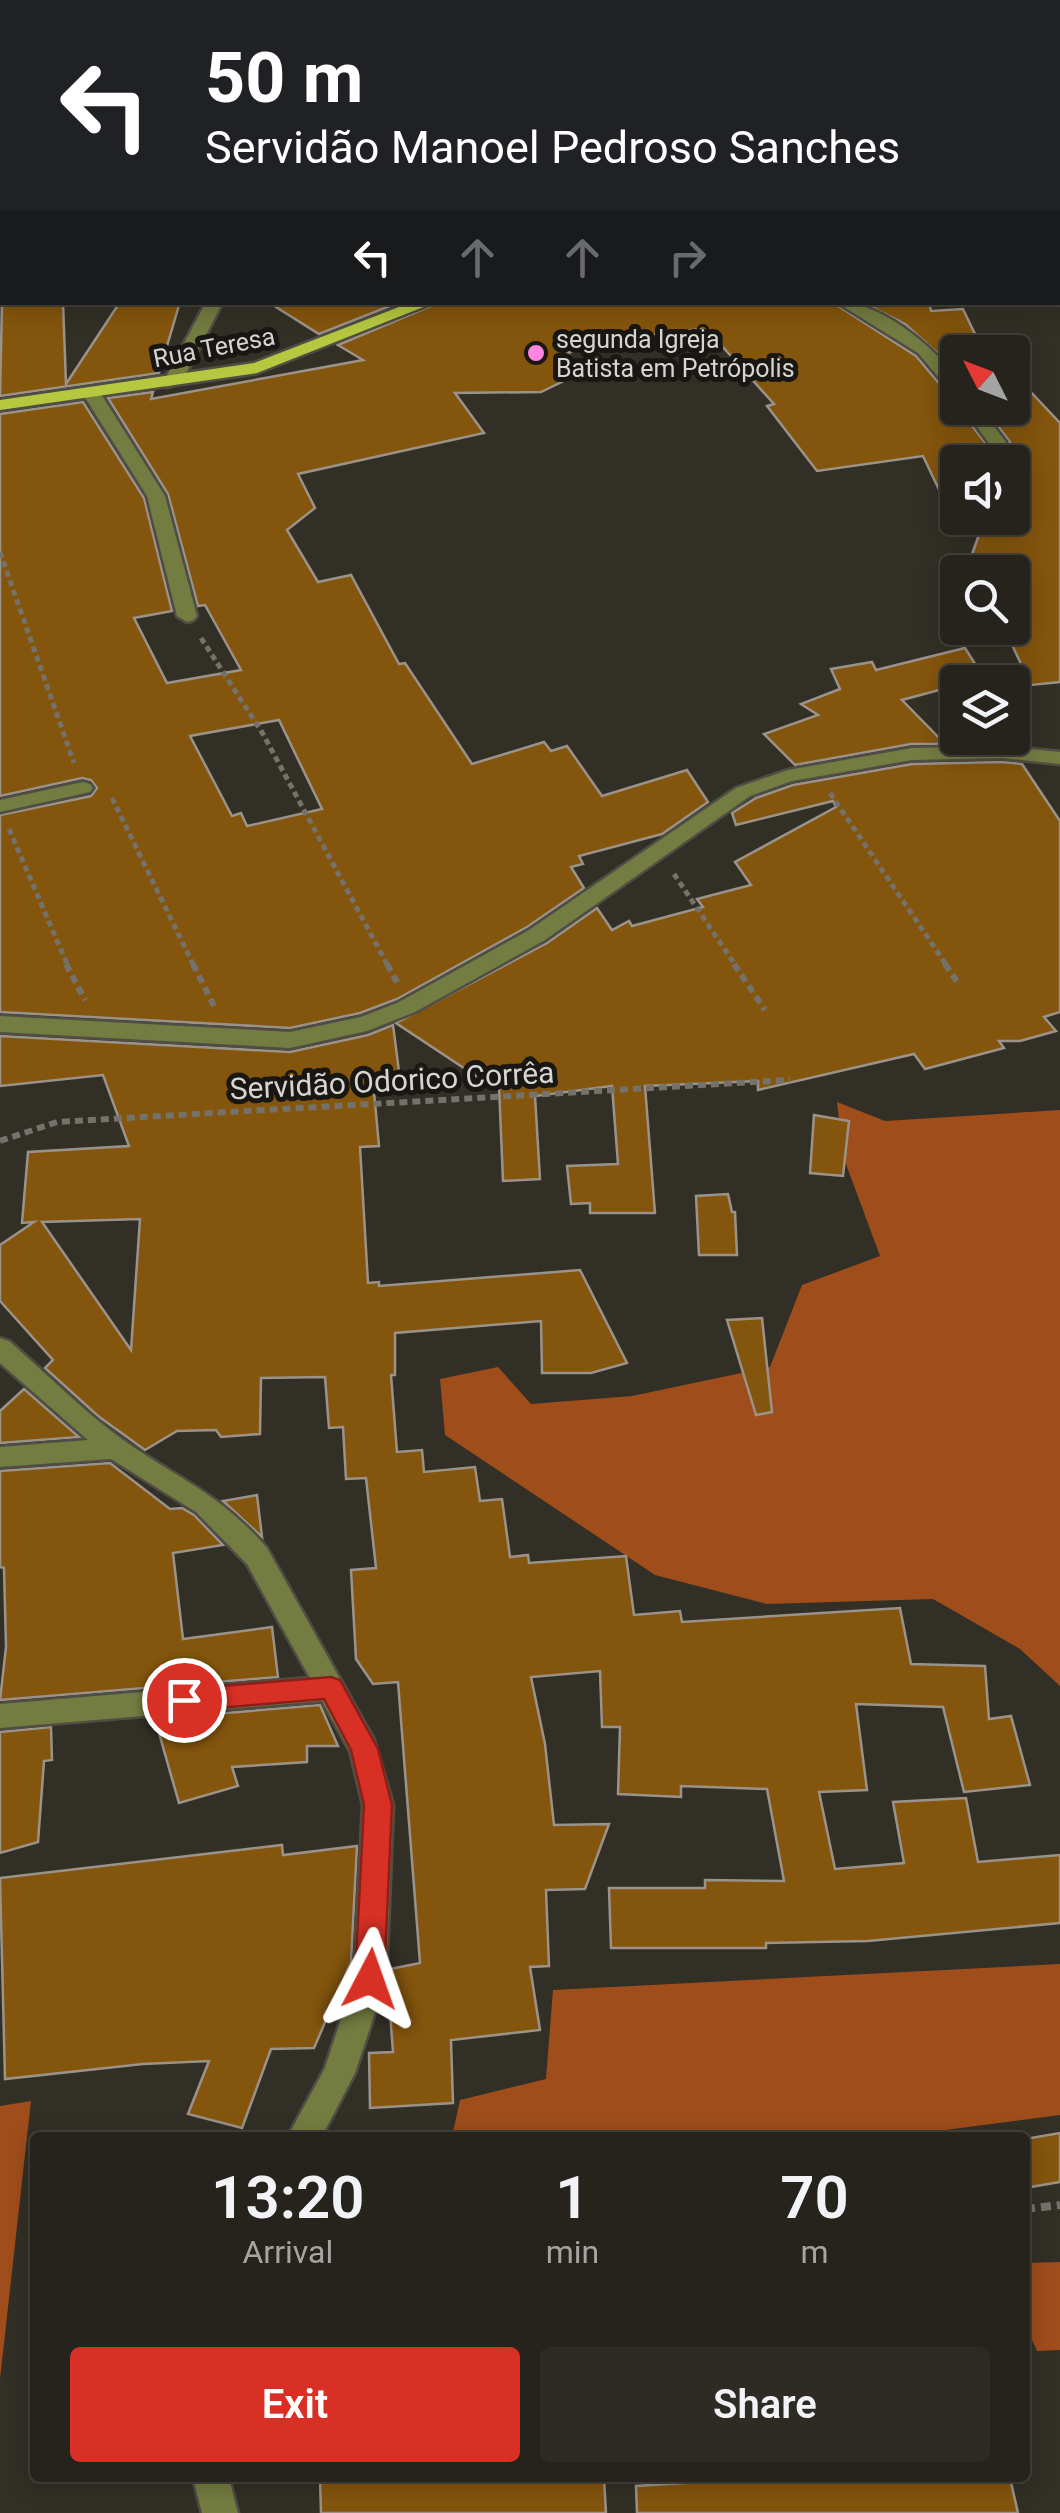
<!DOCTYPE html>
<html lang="en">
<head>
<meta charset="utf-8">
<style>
  :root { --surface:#26231c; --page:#2e2b25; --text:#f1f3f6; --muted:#a4a4a3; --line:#42403b; --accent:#d93025 }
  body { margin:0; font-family:Roboto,sans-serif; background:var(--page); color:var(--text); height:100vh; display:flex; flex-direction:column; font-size:38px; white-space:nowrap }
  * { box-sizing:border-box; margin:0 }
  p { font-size:32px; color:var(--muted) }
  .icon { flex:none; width:55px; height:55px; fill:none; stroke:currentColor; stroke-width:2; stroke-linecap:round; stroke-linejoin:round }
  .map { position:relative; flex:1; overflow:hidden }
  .sheet { position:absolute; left:30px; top:2132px; width:1000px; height:350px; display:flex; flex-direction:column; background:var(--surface); border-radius:10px; box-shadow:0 5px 25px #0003,0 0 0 2px var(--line) }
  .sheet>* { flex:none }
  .top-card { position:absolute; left:0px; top:0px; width:1060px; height:305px; box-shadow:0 5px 25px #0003,0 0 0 2px var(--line); background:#202124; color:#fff; overflow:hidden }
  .needle { width:65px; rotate:312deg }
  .controls { position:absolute; left:940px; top:335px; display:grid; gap:20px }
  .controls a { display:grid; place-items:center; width:90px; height:90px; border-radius:10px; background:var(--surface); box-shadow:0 5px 25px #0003,0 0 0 2px var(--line); font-size:50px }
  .pin { position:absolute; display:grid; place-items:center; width:85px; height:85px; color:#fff; margin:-42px; border:5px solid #fff; border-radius:50%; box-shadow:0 2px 10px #0007 }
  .me { position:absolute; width:110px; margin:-55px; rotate:4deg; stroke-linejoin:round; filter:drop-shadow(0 0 8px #0008) }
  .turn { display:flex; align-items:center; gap:35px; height:210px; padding:0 40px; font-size:45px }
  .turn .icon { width:130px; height:130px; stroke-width:2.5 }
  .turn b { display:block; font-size:70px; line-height:85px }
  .lanes { display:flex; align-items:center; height:95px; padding:0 40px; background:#0003; justify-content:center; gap:50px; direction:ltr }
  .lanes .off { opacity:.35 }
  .eta { display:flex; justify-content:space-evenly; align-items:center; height:170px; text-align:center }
  .eta b { font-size:60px; font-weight:600; line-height:70px }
  .button { display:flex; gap:20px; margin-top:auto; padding:20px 40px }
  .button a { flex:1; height:115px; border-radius:10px; background:var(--accent); color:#fff; font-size:40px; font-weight:600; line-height:115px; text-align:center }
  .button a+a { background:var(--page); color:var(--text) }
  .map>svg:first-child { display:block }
  .forest { fill:#9f4d1b }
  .building { fill:#84550d; stroke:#9b938a; stroke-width:2.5; fill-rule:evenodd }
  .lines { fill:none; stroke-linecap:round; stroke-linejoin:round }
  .minor-casing { stroke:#504d44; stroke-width:5 }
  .major-casing { stroke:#504d44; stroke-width:5 }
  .path-far2 { stroke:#74726a; stroke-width:5; stroke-dasharray:6 4; stroke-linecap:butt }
  .path-far1 { stroke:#74726a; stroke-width:6; stroke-dasharray:8 5; stroke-linecap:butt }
  .path { stroke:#74726a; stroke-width:8; stroke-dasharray:10 6; stroke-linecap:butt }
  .minor { fill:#737c41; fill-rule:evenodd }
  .major { fill:#b6c840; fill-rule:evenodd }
  .route { fill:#d93025; stroke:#8d1f18; stroke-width:2.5 }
  .poi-dot { fill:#ff85de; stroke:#191713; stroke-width:4 }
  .labels { text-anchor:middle; stroke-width:10; stroke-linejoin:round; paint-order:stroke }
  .far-poi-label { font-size:25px; fill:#d6d5cf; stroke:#191713; text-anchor:start }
  .far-street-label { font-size:25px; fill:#d6d5cf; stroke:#191713 }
  .street-label { font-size:30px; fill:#d6d5cf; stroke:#191713 }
</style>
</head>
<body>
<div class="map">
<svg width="1060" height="2513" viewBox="0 0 1060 2513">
  <rect width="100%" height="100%" fill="#322f26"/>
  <g class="forest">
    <polygon points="837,1102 885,1121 1060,1110 1060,1686 1020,1649 933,1599 767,1604 655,1575 445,1435 440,1379 498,1367 531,1404 632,1396 770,1367 802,1285 880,1256 843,1156"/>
    <polygon points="1060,1964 1060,2115 884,2138 452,2137 460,2100 546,2079 553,1990"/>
    <polygon points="31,2101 0,2379 0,2106"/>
    <polygon points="1060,2262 1060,2350 1037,2351 1025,2324 1025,2263"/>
  </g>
  <g class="building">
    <polygon points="2,302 63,302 66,384 120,302 180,302 159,373 0,396"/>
    <polygon points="268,302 400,302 319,334"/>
    <path d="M440,302H832L916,356L949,395L958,398V408L991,450H1003L1010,442L984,408H1012V372L1060,423V682L1031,685L1004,628H1012V572H978L971,557L985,518H1012V462H958V515H951L923,456L817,471L767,406L774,404L721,345L716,347L701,329L603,340L609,348L568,352L580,373L541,392L455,393L484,433L298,474L315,508L287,530L318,582L351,575L399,664L405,663L472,764L544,742L551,751L567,746L602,796L687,770L708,802L662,834L579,856L583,864L571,867L584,888L527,927L397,999L360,1013L290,1028L0,1012V815L91,796L97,788L91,780L82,778L0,796V414L83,402L144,498L172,611L134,618L167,683L241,670L205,605L198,606L168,494L108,398L153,392L151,399L363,360L338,345ZM279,720L322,809L247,826L241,813L232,816L190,736Z"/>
    <polygon points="862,302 929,302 931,311 963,309 974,332 993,352 958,352 958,372 905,324"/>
    <polygon points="965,648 984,678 902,700 945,744 911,744 795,765 764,734 818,715 801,704 840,689 831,669 872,662 876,670"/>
    <polygon points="1002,762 1022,764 1060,821 1060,1012 1044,1017 1056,1031 1020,1041 999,1041 1004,1048 925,1069 914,1054 758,1090 758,1081 645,1086 655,1213 590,1213 590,1203 571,1204 567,1166 618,1164 612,1086 535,1096 540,1179 503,1181 499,1086 491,1086 396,1023 547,943 597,908 612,930 629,921 632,926 703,907 697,899 751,885 735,862 836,807 833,801 736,825 732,813 756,798 793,785 912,764"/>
    <path d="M393,1025L400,1079L373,1081L379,1146L360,1147L368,1283L379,1282V1286L580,1270L627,1363L591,1373H542L541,1321L395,1333V1375H391L397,1452L422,1450L424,1472L475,1467L480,1501L502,1499L510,1557L528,1555L529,1563L626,1556L634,1615L680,1611L682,1622L900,1608L911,1664L985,1666L989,1719L1011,1716L1030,1785L964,1792L943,1707L856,1704L867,1790L819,1792L835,1869L904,1863L893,1802L966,1798L978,1862L1060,1855V1923L868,1941L766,1943V1948H611L609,1888H705V1880L784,1881L767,1789L681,1786V1797L618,1794L620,1727H602L600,1671L531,1677L545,1744L554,1825L609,1824L585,1889L546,1890L549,1966L530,1967L540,2030L451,2040L453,2103L370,2108L369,2053L393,2052L388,1986L390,1969L420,1963L398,1682L373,1684L356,1659L351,1570L376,1568L366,1478L346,1479L343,1427L329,1428L325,1377L261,1378L260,1434L221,1437L216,1430L177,1431L145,1450L98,1416L45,1368L53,1360L0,1301V1245L34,1222L22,1223L28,1152L129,1146L103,1075L0,1086V1036L290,1052L368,1035ZM140,1219L131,1350L42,1222Z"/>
    <polygon points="814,1115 849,1121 843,1176 810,1173"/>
    <polygon points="728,1194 732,1212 735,1212 737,1255 699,1255 696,1196"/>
    <polygon points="762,1318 772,1412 756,1415 727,1320"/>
    <polygon points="24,1389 79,1437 0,1443 0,1411"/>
    <polygon points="110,1463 170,1509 182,1508 194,1515 223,1545 173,1553 183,1639 272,1627 278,1677 0,1700 6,1647 4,1568 0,1567 0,1471"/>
    <polygon points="257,1495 262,1537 223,1501"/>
    <polygon points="320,1705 338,1746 307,1746 307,1762 232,1767 238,1786 179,1803 155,1719"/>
    <polygon points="51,1727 52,1760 44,1761 38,1842 0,1853 0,1732"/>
    <polygon points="282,1845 283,1855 357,1846 351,1962 314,2048 271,2049 242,2128 188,2114 209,2061 143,2064 5,2079 0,1878"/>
    <polygon points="1060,2133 1060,2182 1025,2188 1025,2139"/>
    <polygon points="320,2478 604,2478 606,2513 321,2513"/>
    <polygon points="764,2478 1010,2478 1018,2513 637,2513 636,2486"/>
  </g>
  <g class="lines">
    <defs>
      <g id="minor">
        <polygon points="571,0 586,0 587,2 573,2"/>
        <polygon points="703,0 723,0 724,2 705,2"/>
        <polygon points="206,302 223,302 181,383 166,387 163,383"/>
        <path d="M836,302C882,302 929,344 958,378V394L952,393L918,353Z"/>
        <polygon points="92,389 101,394 165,496 197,616 194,620 187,622 177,616 147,496 83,394"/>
        <polygon points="963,408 980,408 1006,442 1003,446 991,446"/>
        <polygon points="1002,746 1060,752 1060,764 1002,758 912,760 792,781 750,796 545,940 415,1012 367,1031 290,1048 0,1032 0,1016 290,1032 361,1017 399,1002 529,930 736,788 788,770 912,748"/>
        <polygon points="83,782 90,784 93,788 90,792 0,812 0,800"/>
        <path d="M0,1338L9,1341C47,1374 85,1413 126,1442C182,1481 220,1494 267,1548L374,1740L393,1805L386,1979L355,2073L321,2138H287L325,2068L354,1979L363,1805L350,1751L322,1701L0,1728V1704L310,1678L247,1564L196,1512L111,1459L0,1467V1447L88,1440L0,1363Z"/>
        <polygon points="193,2478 229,2478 238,2513 202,2513"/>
      </g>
      <g id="major">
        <rect x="0" y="43" width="2" height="8"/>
        <polygon points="2,274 2,287 0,288 0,275"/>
        <polygon points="412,302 436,302 257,373 0,410 0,400 254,363"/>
      </g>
    </defs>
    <use href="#minor" class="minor-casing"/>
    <use href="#major" class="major-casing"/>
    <g class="path-far2">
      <polyline points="0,552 74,763"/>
      <polyline points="201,638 263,734 388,966"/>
      <polyline points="830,793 947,966"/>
      <polyline points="112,798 194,966"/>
      <polyline points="9,829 68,966"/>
      <polyline points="674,874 736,966"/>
    </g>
    <g class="path-far1">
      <polyline points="66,964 85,1000"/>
      <polyline points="193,964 214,1006"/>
      <polyline points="387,964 398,984"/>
      <polyline points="734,964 765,1010"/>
      <polyline points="945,964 958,983"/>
      <polyline points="0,1141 57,1122 790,1080"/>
    </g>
    <polyline class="path" points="1025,2209 1060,2205"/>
    <use href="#minor" class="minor"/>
    <use href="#major" class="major"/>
  </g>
  <polygon class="route" points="331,1677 340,1680 378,1749 392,1805 384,1979 380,1988 370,1992 359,1988 355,1979 364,1805 351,1750 324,1699 184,1711 174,1708 171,1700 174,1693 184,1689"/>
  <circle class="poi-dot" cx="536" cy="353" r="10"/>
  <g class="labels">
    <g class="far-poi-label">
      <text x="556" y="348">segunda Igreja<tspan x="556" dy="29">Batista em Petrópolis</tspan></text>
    </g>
    <g class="far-street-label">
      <text transform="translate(214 347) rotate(-11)" y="9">Rua Teresa</text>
    </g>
    <g class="street-label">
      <text transform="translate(392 1081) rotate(-3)" y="10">Servidão Odorico Corrêa</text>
    </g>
  </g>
</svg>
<div class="controls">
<a><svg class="needle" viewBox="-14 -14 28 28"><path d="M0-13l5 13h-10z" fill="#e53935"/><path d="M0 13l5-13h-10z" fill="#a4a4a3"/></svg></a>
<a><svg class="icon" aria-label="sound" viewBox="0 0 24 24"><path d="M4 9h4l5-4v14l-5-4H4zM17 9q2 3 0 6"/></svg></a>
<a><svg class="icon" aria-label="search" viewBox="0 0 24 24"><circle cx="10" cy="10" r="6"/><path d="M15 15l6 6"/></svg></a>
<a><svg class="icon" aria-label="layers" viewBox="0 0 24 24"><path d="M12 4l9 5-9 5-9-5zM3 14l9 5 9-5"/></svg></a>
</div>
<div class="pin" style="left:184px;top:1700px;background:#d93025"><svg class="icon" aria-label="arrive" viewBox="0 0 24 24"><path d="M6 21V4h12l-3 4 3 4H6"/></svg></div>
<svg class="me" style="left:370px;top:1979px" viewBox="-20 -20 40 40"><path d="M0-17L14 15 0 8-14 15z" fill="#d93025" stroke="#fff" stroke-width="4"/></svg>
<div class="top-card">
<div class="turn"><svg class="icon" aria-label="left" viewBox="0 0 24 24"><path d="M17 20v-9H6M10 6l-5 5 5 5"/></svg><div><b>50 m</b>Servidão Manoel Pedroso Sanches</div></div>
<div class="lanes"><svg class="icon" aria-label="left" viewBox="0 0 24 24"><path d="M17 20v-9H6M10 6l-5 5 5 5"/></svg><svg class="icon off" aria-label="ahead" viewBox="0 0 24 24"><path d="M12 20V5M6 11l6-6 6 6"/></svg><svg class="icon off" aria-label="ahead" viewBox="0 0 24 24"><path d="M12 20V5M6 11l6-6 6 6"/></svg><svg class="icon off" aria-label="right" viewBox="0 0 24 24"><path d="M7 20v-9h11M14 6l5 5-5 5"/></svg></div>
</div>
<section class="sheet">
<div class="eta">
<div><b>13:20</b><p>Arrival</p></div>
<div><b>1</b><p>min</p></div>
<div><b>70</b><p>m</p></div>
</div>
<div class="button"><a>Exit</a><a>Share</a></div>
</section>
</div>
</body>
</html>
